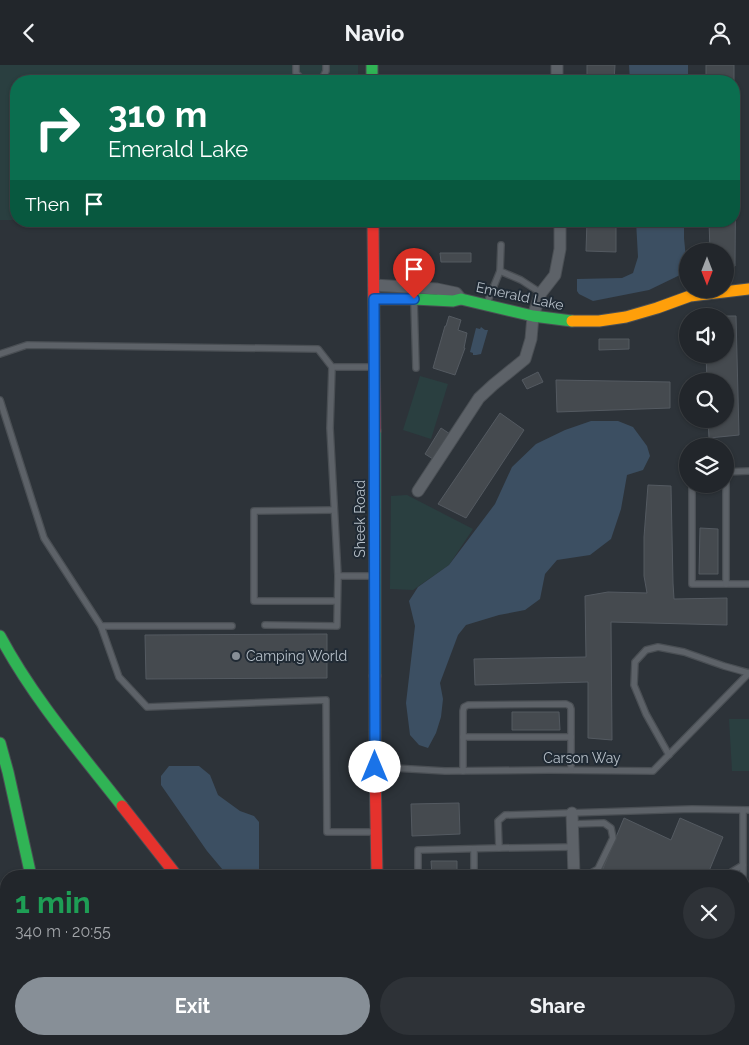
<!DOCTYPE html>
<html lang="en">
<head>
<meta charset="utf-8">
<style>
  :root { --surface:#22262b; --page:#2e3237; --text:#f1f3f6; --muted:#a2a5a9; --line:#3f4347; --accent:#878f97 }
  body { margin:0; font-family:Raleway,sans-serif; background:var(--page); color:var(--text); height:100vh; display:flex; flex-direction:column; font-size:19px; white-space:nowrap }
  * { box-sizing:border-box; margin:0 }
  p { font-size:16px; color:var(--muted) }
  .icon { flex:none; width:28px; height:28px; fill:none; stroke:currentColor; stroke-width:2; stroke-linecap:round; stroke-linejoin:round }
  .map { position:relative; flex:1; overflow:hidden }
  .panel { position:absolute; left:0px; top:805px; width:750px; height:175px; display:flex; flex-direction:column; background:var(--surface); border-radius:20px 20px 0 0; box-shadow:0 1px 4px #0004,0 0 0 1px var(--line) }
  .panel>* { flex:none }
  .banner { position:absolute; left:10px; top:10px; width:730px; height:152px; border-radius:20px; box-shadow:0 1px 4px #0004,0 0 0 1px var(--line); background:#0b6e4f; color:#fff; overflow:hidden }
  .needle { width:32px; rotate:180deg }
  .buttons { position:absolute; left:679px; top:178px; display:grid; gap:10px }
  .buttons a { display:grid; place-items:center; width:55px; height:55px; border-radius:50%; background:var(--surface); box-shadow:0 1px 4px #0004,0 0 0 1px var(--line); font-size:25px }
  .pin { position:absolute; display:grid; place-items:center; width:42px; height:42px; color:#fff; margin:-51px -21px; border-radius:50% 50% 50% 0; rotate:-45deg; box-shadow:0 0 5px #0007 }
  .pin .icon { rotate:45deg }
  .me { position:absolute; width:55px; margin:-28px; rotate:0deg; stroke-linejoin:round; filter:drop-shadow(0 0 4px #0008) }
  .turn { display:flex; align-items:center; gap:18px; height:105px; padding:0 15px; font-size:22px }
  .turn .icon { width:65px; height:65px; stroke-width:2.5 }
  .turn b { display:block; font-size:35px; line-height:42px }
  .then { display:flex; align-items:center; height:48px; padding:0 15px; background:#0003; gap:10px; font-size:19px }
  .round { display:grid; place-items:center; flex:none; width:52px; height:52px; border-radius:26px; background:var(--page) }
  .summary { display:flex; align-items:center; justify-content:space-between; height:85px; padding:0 15px }
  h1 { font-size:30px; font-weight:700; line-height:38px; color:#1e9e55 }
  .action { display:flex; gap:10px; margin-top:auto; padding:10px 15px }
  .action a { flex:1; height:58px; border-radius:30px; background:var(--accent); color:#fff; font-size:20px; font-weight:700; line-height:58px; text-align:center }
  .action a+a { background:var(--page); color:var(--text) }
  header { display:flex; justify-content:space-between; align-items:center; height:65px; padding:0 15px; background:var(--surface); font-size:22px; font-weight:700 }
  .map>svg:first-child { display:block }
  .green { fill:#2a3f40 }
  .water { fill:#3c4f62 }
  .building { fill:#454a4f; stroke:#545a61 }
  .lines { fill:none; stroke-linecap:round; stroke-linejoin:round }
  .lane-casing { stroke:#4a4f54; stroke-width:8 }
  .street-casing { stroke:#4a4f54; stroke-width:13 }
  .fast-casing { stroke:#4a4f54; stroke-width:13 }
  .slow-casing { stroke:#4a4f54; stroke-width:13 }
  .jam-casing { stroke:#4a4f54; stroke-width:13 }
  .path { stroke:#5a6064; stroke-width:2; stroke-dasharray:4 4; stroke-linecap:butt }
  .lane { stroke:#5d6268; stroke-width:5.5 }
  .street { stroke:#5d6268; stroke-width:11 }
  .fast { stroke:#30b455; stroke-width:11 }
  .slow { stroke:#ff9f0a; stroke-width:11 }
  .jam { stroke:#e5322d; stroke-width:11 }
  .route-casing { stroke:#114b97; stroke-width:12 }
  .route { stroke:#1a73e8; stroke-width:9 }
  .poi-dot { fill:#878f97; stroke:#202a34; stroke-width:2 }
  .labels { text-anchor:middle; stroke-width:4; stroke-linejoin:round; paint-order:stroke }
  .street-label { font-size:14px; fill:#b7c0c9; stroke:#202a34 }
  .poi-label { font-size:14px; fill:#b7c0c9; stroke:#202a34; text-anchor:start }
</style>
</head>
<body>
<header><svg class="icon" aria-label="back" viewBox="0 0 24 24"><path d="M15 5l-7 7 7 7"/></svg>Navio<svg class="icon" aria-label="person" viewBox="0 0 24 24"><circle cx="12" cy="8" r="4"/><path d="M4 21q1-7 8-7t8 7"/></svg></header>
<div class="map">
<svg width="749" height="980" viewBox="0 0 749 980">
  <rect width="100%" height="100%" fill="#2d3339"/>
  <g class="green">
    <polygon points="0,0 358,0 358,16 16,16 16,155 0,155"/>
    <polygon points="420,311 448,319 431,374 403,365"/>
    <polygon points="407,430 473,464 449,500 413,525 390,524 391,431"/>
    <polygon points="729,654 749,654 749,706 732,706"/>
  </g>
  <g class="water">
    <polygon points="629,0 688,0 688,16 630,16"/>
    <polygon points="636,156 684,156 684,173 687,204 680,210 649,225 593,236 579,229 577,226 577,214 622,213 633,208 638,192"/>
    <polygon points="481,262 485,265 488,265 481,289 476,290 473,290 473,288 470,287 476,263 480,264"/>
    <polygon points="591,356 618,356 633,362 647,381 650,391 643,405 627,410 621,444 611,474 590,490 557,495 545,509 540,534 525,545 499,550 466,560 458,570 440,618 443,634 441,652 436,668 428,683 419,680 410,670 406,638 415,561 409,536 418,522 449,500 495,439 512,402 536,379 565,365"/>
    <polygon points="169,701 199,701 210,710 218,730 240,746 254,751 259,757 259,811 228,811 207,786 161,720 161,711"/>
  </g>
  <g class="building">
    <polygon points="587,0 615,0 614,16 587,16"/>
    <polygon points="706,0 734,0 734,23 734,16 706,16"/>
    <polygon points="734,77 736,77 735,201 725,201 725,186 710,186 709,156 734,156"/>
    <polygon points="587,156 616,156 616,187 586,186"/>
    <polygon points="440,188 471,188 471,197 441,197"/>
    <polygon points="449,251 461,255 458,265 467,268 464,283 465,283 455,310 433,303 445,261 446,261"/>
    <polygon points="704,251 736,251 739,370 709,373 708,354 725,354 725,316 707,316 706,289 725,289 725,251"/>
    <polygon points="599,274 629,274 629,284 599,285"/>
    <polygon points="538,307 543,317 527,324 522,315"/>
    <polygon points="556,315 670,317 670,343 557,347"/>
    <polygon points="500,348 524,365 466,453 438,439"/>
    <polygon points="441,363 450,369 433,394 425,389"/>
    <polygon points="648,420 671,421 673,518 674,534 727,533 727,560 611,557 612,675 588,673 588,617 475,620 474,594 586,592 585,531 608,527 647,528 644,511 644,472"/>
    <polygon points="700,463 718,464 718,509 699,509"/>
    <polygon points="327,569 327,613 146,614 145,570"/>
    <polygon points="512,647 559,647 560,665 512,665"/>
    <polygon points="459,738 460,769 412,771 411,739"/>
    <polygon points="624,753 671,775 680,753 723,772 707,811 611,811 601,808"/>
    <polygon points="431,796 457,796 457,811 432,811"/>
    <rect x="744" y="920" width="5" height="22"/>
    <polygon points="744,971 749,971 749,980 726,980 725,974 744,974"/>
  </g>
  <g class="lines">
    <defs>
      <g id="lane">
        <polyline points="296,0 296,8 302,14 308,16"/>
        <polyline points="314,16 322,14 326,6 326,0"/>
        <polyline points="500,206 521,215 541,228"/>
        <polyline points="414,236 416,303"/>
        <polyline points="487,238 500,206 501,180"/>
        <polyline points="0,289 27,280 318,284 332,302 373,302"/>
        <polyline points="332,302 330,363 338,511"/>
        <polyline points="0,335 44,473 101,561"/>
        <polyline points="725,407 749,406"/>
        <polyline points="692,419 692,519 749,519"/>
        <polyline points="334,445 254,446 254,536 337,536"/>
        <polyline points="726,519 726,407"/>
        <polyline points="265,560 337,561 338,511 374,511"/>
        <polyline points="232,561 101,561 119,612 147,642 326,635 327,767 374,767"/>
        <polyline points="463,672 571,672"/>
        <polyline points="669,690 646,649 634,620 635,597 646,585 658,582 684,587 724,601 749,608"/>
        <polyline points="377,702 445,706 549,705 653,706 749,608"/>
        <polyline points="463,706 463,646 464,642 468,640 566,639 570,641 571,644 571,705"/>
        <polyline points="573,759 604,758 611,763 613,773 598,804 586,811"/>
        <polyline points="573,782 499,783 498,756 505,750 692,744 749,745"/>
        <polyline points="418,811 418,785 499,783"/>
        <polyline points="474,811 474,784"/>
        <polyline points="725,811 743,800"/>
        <polyline points="743,811 743,745"/>
        <polyline points="744,856 749,856"/>
        <polyline points="442,974 443,980"/>
        <polyline points="691,974 697,980"/>
        <polyline points="389,980 395,974"/>
        <polyline points="578,980 578,974"/>
        <polyline points="676,980 683,974"/>
      </g>
      <g id="street">
        <polyline points="557,0 557,16"/>
        <polyline points="374,220 437,224 456,228 461,234"/>
        <polyline points="418,426 479,333 493,320 525,294 531,274 533,251 541,228 555,210 560,184 560,156"/>
        <polyline points="572,748 574,811"/>
      </g>
      <g id="fast">
        <polyline points="372,0 372,16"/>
        <polyline points="375,234 414,234 453,236 461,234 533,251 572,256"/>
        <polyline points="375,366 375,611"/>
        <path d="M0,571C33,633 79,686 122,741"/>
        <polyline points="0,678 8,707 31,811"/>
        <polyline points="64,974 65,980"/>
        <polyline points="612,974 624,975 641,980"/>
      </g>
      <polyline id="slow" points="572,256 599,256 626,252 657,243 690,231 749,224"/>
      <g id="jam">
        <polyline points="373,156 375,366"/>
        <polyline points="375,611 375,702 377,811"/>
        <polyline points="122,741 177,811"/>
        <polyline points="0,826 6,853"/>
        <polyline points="30,974 31,980"/>
        <polyline points="253,974 253,980"/>
      </g>
    </defs>
    <use href="#lane" class="lane-casing"/>
    <use href="#street" class="street-casing"/>
    <use href="#fast" class="fast-casing"/>
    <use href="#slow" class="slow-casing"/>
    <use href="#jam" class="jam-casing"/>
    <polyline class="path" points="465,974 479,980"/>
    <use href="#lane" class="lane"/>
    <use href="#street" class="street"/>
    <use href="#fast" class="fast"/>
    <use href="#slow" class="slow"/>
    <use href="#jam" class="jam"/>
  </g>
  <g class="lines">
    <defs>
      <polyline id="route" points="375,702 374,234 414,234"/>
    </defs>
    <use href="#route" class="route-casing"/>
    <use href="#route" class="route"/>
  </g>
  <circle class="poi-dot" cx="236" cy="591" r="5"/>
  <g class="labels">
    <g class="street-label">
      <text transform="translate(520 231) rotate(12)" y="5">Emerald Lake</text>
      <text transform="translate(360 454) rotate(-90)" y="5">Sheek Road</text>
      <text x="582" y="698">Carson Way</text>
    </g>
    <g class="poi-label">
      <text x="246" y="596">Camping World</text>
    </g>
  </g>
</svg>
<div class="buttons">
<a><svg class="needle" viewBox="-14 -14 28 28"><path d="M0-13l5 13h-10z" fill="#e53935"/><path d="M0 13l5-13h-10z" fill="#a2a5a9"/></svg></a>
<a><svg class="icon" aria-label="sound" viewBox="0 0 24 24"><path d="M4 9h4l5-4v14l-5-4H4zM17 9q2 3 0 6"/></svg></a>
<a><svg class="icon" aria-label="search" viewBox="0 0 24 24"><circle cx="10" cy="10" r="6"/><path d="M15 15l6 6"/></svg></a>
<a><svg class="icon" aria-label="layers" viewBox="0 0 24 24"><path d="M12 4l9 5-9 5-9-5zM3 14l9 5 9-5"/></svg></a>
</div>
<div class="pin" style="left:414px;top:234px;background:#d93025"><svg class="icon" aria-label="arrive" viewBox="0 0 24 24"><path d="M6 21V4h12l-3 4 3 4H6"/></svg></div>
<svg class="me" style="left:375px;top:702px" viewBox="-20 -20 40 40"><circle r="19" fill="#fff"/><path d="M0-13L10 11 0 6-10 11z" fill="#1a73e8"/></svg>
<div class="banner">
<div class="turn"><svg class="icon" aria-label="right" viewBox="0 0 24 24"><path d="M7 20v-9h11M14 6l5 5-5 5"/></svg><div><b>310 m</b>Emerald Lake</div></div>
<div class="then">Then<svg class="icon" aria-label="arrive" viewBox="0 0 24 24"><path d="M6 21V4h12l-3 4 3 4H6"/></svg></div>
</div>
<section class="panel">
<div class="summary"><div><h1>1 min</h1><p>340 m · 20:55</p></div><a class="round"><svg class="icon" aria-label="close" viewBox="0 0 24 24"><path d="M6 6l12 12M18 6L6 18"/></svg></a></div>
<div class="action"><a>Exit</a><a>Share</a></div>
</section>
</div>
</body>
</html>
